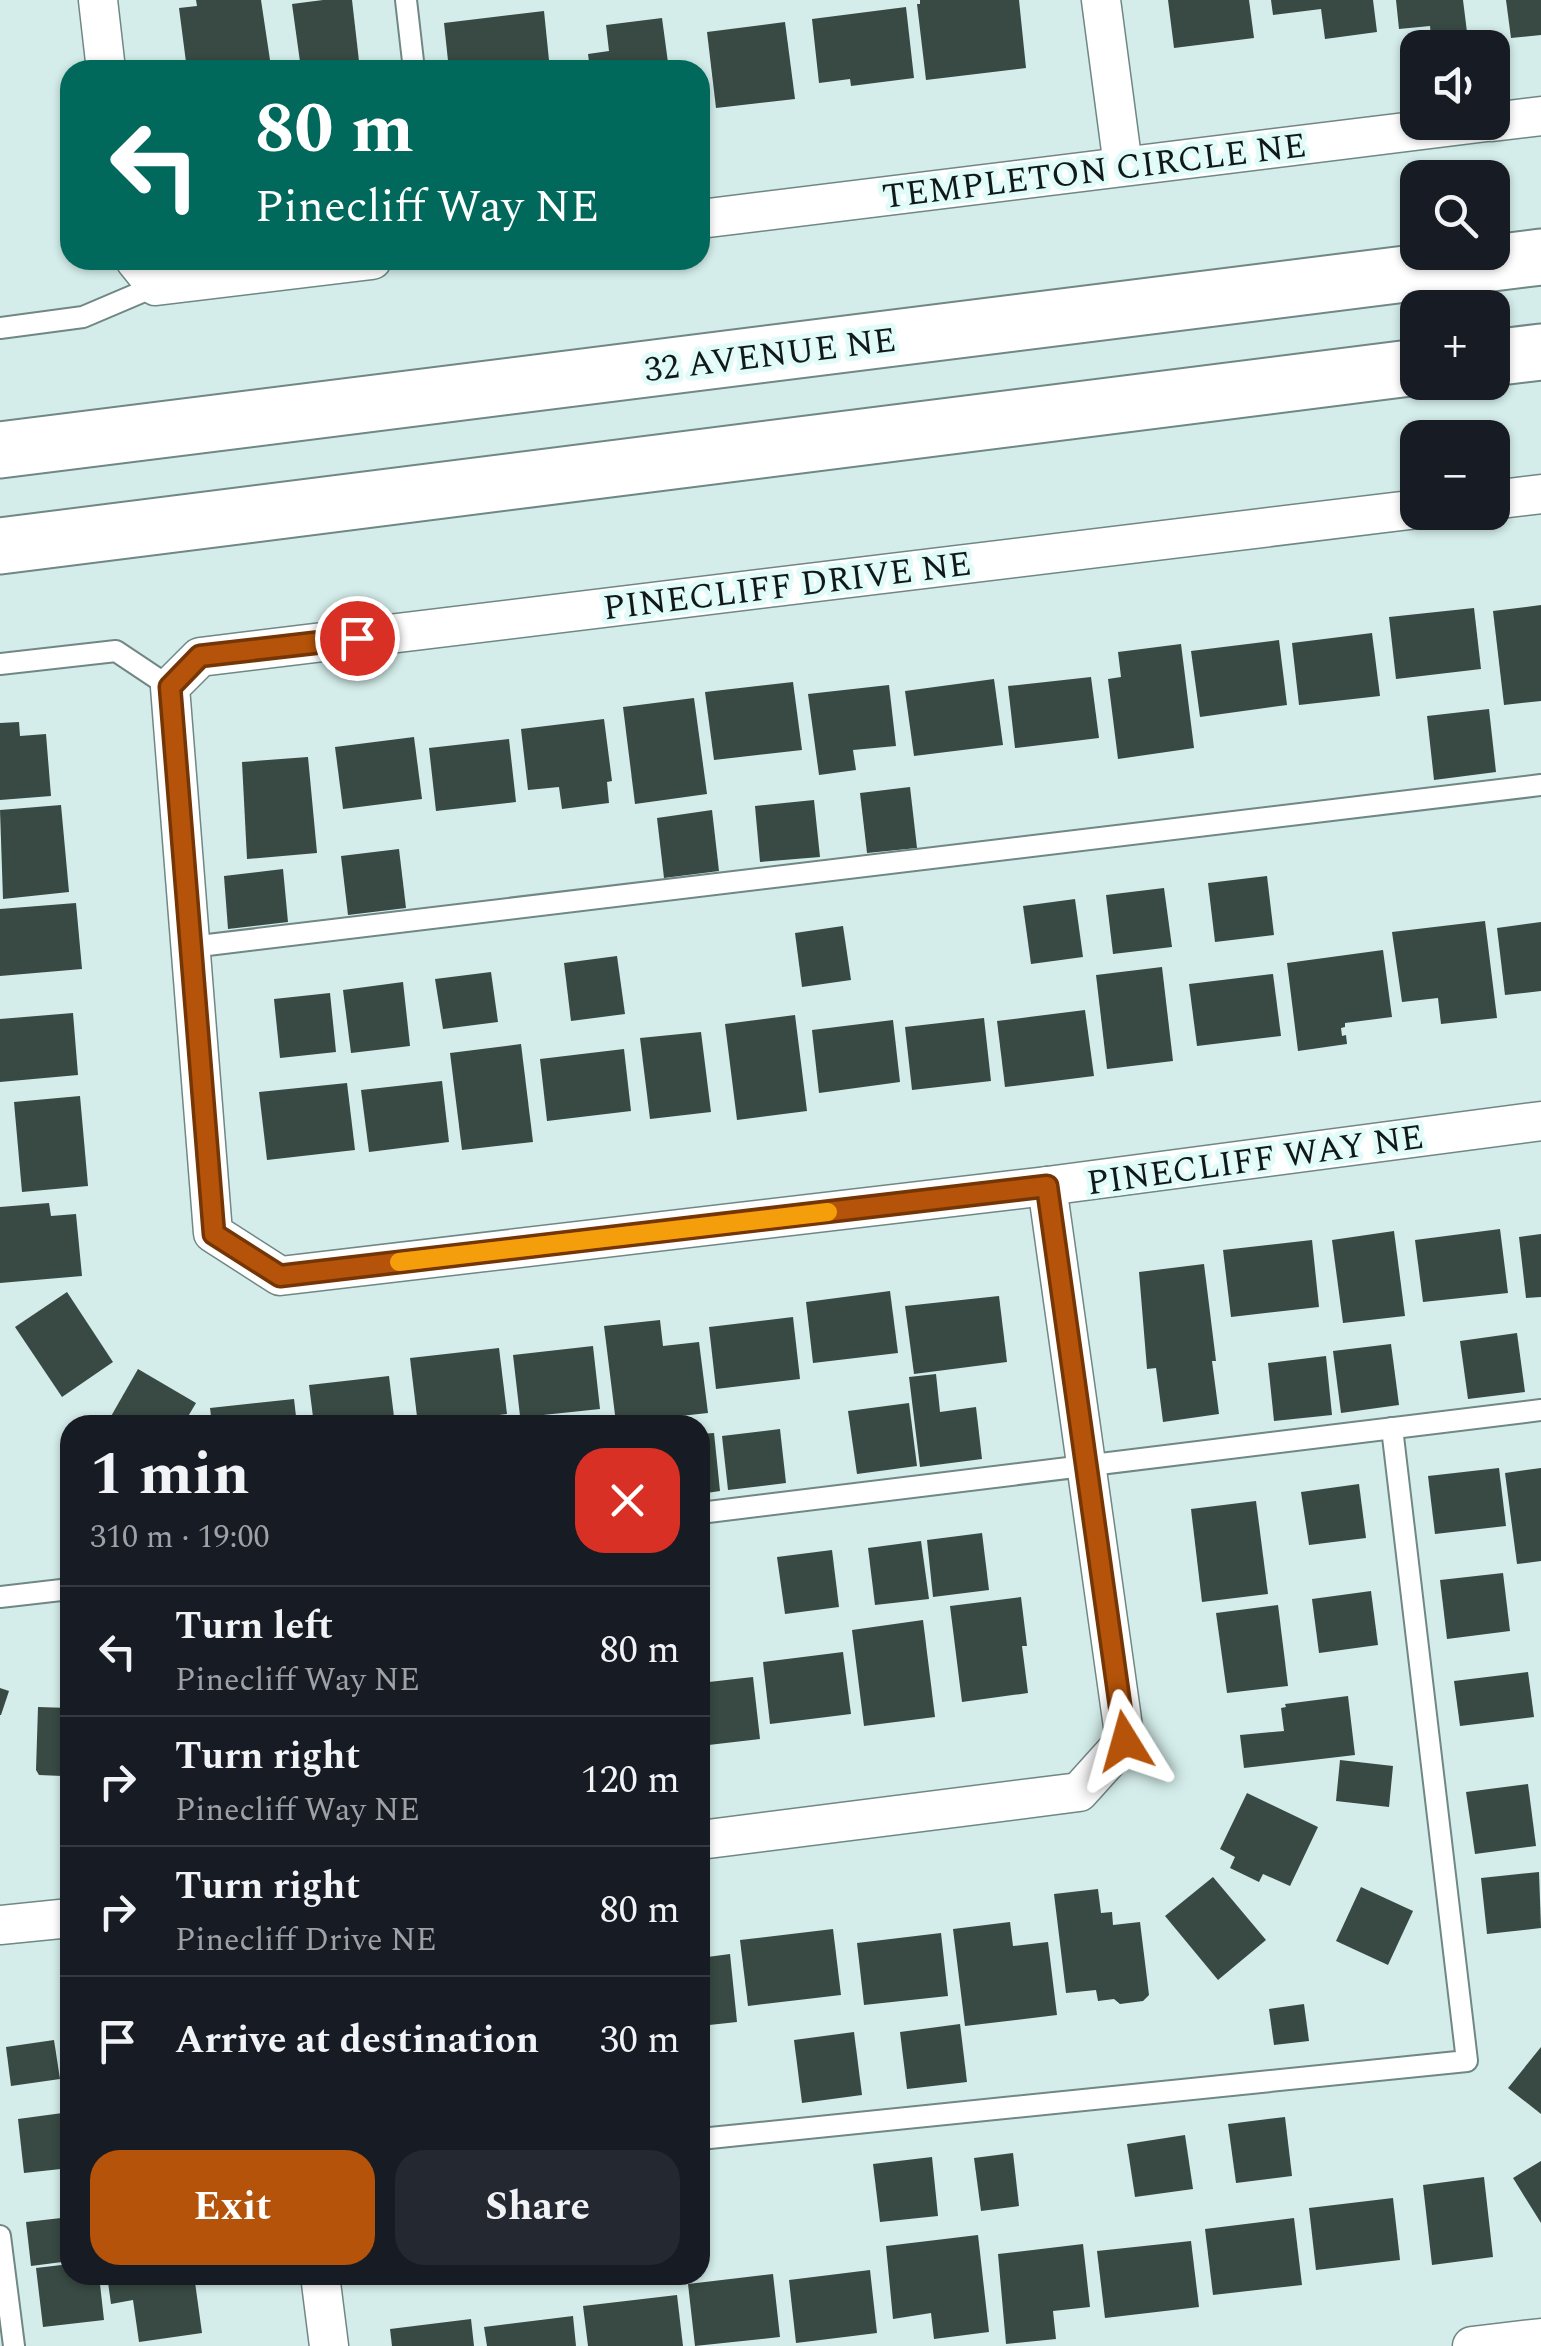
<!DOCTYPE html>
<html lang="en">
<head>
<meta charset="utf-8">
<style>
  :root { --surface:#171b24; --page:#242831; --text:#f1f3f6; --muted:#9ea1a6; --line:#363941; --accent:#b45309 }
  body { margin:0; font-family:Spectral,serif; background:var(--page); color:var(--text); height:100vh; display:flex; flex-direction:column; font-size:38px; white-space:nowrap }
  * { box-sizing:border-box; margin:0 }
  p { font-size:32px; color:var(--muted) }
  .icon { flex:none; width:55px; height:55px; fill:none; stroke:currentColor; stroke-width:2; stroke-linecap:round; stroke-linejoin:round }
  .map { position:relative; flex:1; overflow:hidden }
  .sheet { position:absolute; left:60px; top:1415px; width:650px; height:870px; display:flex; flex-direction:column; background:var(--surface); border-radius:30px; box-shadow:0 2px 8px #0004 }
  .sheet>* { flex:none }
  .top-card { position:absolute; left:60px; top:60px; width:650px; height:210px; border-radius:30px; box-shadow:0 2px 8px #0004; background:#00695c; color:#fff; overflow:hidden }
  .tools { position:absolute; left:1400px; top:30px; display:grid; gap:20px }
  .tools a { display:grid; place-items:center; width:110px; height:110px; border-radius:20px; background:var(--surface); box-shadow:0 2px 8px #0004; font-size:50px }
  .pin { position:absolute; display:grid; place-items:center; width:85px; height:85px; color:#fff; margin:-42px; border:5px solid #fff; border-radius:50%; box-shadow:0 2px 10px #0007 }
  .me { position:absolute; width:110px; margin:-55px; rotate:352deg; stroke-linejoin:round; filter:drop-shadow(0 0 8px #0008) }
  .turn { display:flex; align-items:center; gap:35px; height:210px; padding:0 30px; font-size:45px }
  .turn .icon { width:130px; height:130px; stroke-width:2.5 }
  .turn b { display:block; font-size:70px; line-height:85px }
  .round { display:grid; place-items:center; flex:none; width:105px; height:105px; border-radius:30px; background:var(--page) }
  .head { display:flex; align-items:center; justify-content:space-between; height:170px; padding:0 30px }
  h1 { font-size:60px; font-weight:700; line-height:75px }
  .primary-button { display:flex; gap:20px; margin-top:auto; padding:20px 30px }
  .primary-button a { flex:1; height:115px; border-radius:30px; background:var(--accent); color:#fff; font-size:40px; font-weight:700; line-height:115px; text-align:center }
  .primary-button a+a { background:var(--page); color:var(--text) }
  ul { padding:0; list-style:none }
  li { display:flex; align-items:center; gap:30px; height:130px; padding:0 30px; border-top:2px solid var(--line) }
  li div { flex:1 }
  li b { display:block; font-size:38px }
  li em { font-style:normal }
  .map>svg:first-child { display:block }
  .building { fill:#384a43 }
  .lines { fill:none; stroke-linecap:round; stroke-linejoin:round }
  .lane-casing { stroke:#708784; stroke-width:24 }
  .street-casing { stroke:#708784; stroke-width:41 }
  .secondary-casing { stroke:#708784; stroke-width:59 }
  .lane { stroke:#fff; stroke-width:20 }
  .street { stroke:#fff; stroke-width:38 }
  .secondary { stroke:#fff; stroke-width:55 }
  .route-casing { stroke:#753606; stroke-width:25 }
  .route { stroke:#b45309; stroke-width:18 }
  .slow { stroke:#f59e0b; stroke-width:18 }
  .labels { text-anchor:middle; stroke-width:10; stroke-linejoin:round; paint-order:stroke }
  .street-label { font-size:35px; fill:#101918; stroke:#e1fbf8 }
</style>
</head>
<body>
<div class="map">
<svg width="1541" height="2346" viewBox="0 0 1541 2346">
  <rect width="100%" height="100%" fill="#d4edea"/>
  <g class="building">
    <polygon points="196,0 261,0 270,60 187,70 179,8 197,6"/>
    <polygon points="323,0 352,0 359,61 301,69 292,4"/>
    <polygon points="920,0 1019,0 1026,68 926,80 917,4 920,4"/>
    <polygon points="1168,0 1249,0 1254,38 1174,48"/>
    <polygon points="1271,0 1373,0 1377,32 1325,39 1321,9 1273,15"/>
    <polygon points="1396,0 1463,0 1467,32 1431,37 1430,26 1399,29"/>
    <polygon points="1506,0 1541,0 1541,35 1511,38"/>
    <polygon points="906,7 914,78 851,86 850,79 819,83 812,19"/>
    <polygon points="544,11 550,70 449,70 444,23"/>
    <polygon points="662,18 669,70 590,70 588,54 609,51 606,25"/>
    <polygon points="785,22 795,99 716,108 707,32"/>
    <polygon points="1541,605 1541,701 1504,705 1493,611"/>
    <polygon points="1474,608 1481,669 1396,679 1389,617"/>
    <polygon points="1372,633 1380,696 1299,705 1292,643"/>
    <polygon points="1279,640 1287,705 1200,717 1191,651"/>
    <polygon points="1181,644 1194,748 1118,759 1108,679 1121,677 1118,652"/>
    <polygon points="1091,677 1099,738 1015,748 1008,686"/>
    <polygon points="994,679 1003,745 914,756 905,691"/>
    <polygon points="793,682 802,750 714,760 705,692"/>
    <polygon points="889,685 896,746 853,750 856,770 819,775 808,694"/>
    <polygon points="694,698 707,794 635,804 623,707"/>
    <polygon points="1489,709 1496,772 1434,780 1427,716"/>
    <polygon points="604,719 612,781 607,782 609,803 562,809 559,787 528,790 521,729"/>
    <polygon points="19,722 20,736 46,734 51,796 0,800 0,723"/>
    <polygon points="414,737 422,799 343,809 335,747"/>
    <polygon points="509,739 516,802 436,811 429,748"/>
    <polygon points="308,757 317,853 247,859 242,762"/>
    <polygon points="910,787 917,848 867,853 860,793"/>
    <polygon points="814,800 820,857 760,862 755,806"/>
    <polygon points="61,805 69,892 3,899 0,810"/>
    <polygon points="712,810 719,871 664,878 657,818"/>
    <polygon points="399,849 406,908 348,915 341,856"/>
    <polygon points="283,869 288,922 228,929 224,876"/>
    <polygon points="1267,876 1274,935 1215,942 1208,883"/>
    <polygon points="1164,888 1172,947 1113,954 1106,895"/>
    <polygon points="1075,899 1083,957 1031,964 1023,906"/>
    <polygon points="76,903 82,969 0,976 0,909"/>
    <polygon points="1485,921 1497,1018 1441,1024 1438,998 1402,1002 1392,932"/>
    <polygon points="1541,922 1541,991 1505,995 1497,928"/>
    <polygon points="843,926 851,980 802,987 795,933"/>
    <polygon points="1383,950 1392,1017 1345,1023 1345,1027 1341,1028 1342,1036 1346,1035 1347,1044 1298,1051 1287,963"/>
    <polygon points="617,956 625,1014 571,1021 564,963"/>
    <polygon points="1162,967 1173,1061 1107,1069 1096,975"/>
    <polygon points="491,972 498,1022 443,1029 435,979"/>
    <polygon points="1273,974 1281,1036 1197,1046 1189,984"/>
    <polygon points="403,982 410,1046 351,1053 343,990"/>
    <polygon points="330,993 336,1052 280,1058 274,999"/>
    <polygon points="1085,1010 1094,1076 1005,1087 997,1021"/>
    <polygon points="73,1013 78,1075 0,1082 0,1019"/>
    <polygon points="795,1015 807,1111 737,1120 725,1024"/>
    <polygon points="984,1018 991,1081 912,1090 905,1027"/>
    <polygon points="893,1020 900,1082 819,1093 812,1030"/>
    <polygon points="701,1032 711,1112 650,1119 640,1038"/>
    <polygon points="521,1044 533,1142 462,1150 450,1053"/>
    <polygon points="624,1049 631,1111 547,1121 540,1059"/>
    <polygon points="442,1081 449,1142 369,1152 361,1090"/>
    <polygon points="347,1083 355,1150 267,1160 259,1092"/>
    <polygon points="80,1096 88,1186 22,1192 14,1102"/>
    <polygon points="49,1203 51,1216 76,1214 82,1276 0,1283 0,1207"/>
    <polygon points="1500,1229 1508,1293 1423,1302 1415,1240"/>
    <polygon points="1394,1231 1405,1316 1343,1323 1332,1240"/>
    <polygon points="1541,1234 1541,1297 1526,1298 1519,1237"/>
    <polygon points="1312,1240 1319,1307 1231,1317 1223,1250"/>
    <polygon points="1204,1264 1216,1361 1212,1361 1219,1414 1163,1422 1156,1368 1147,1369 1139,1272"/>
    <polygon points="890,1291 898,1353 813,1363 806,1302"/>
    <polygon points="67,1292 113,1362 62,1397 15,1327"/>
    <polygon points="999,1296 1007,1362 914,1374 905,1306"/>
    <polygon points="793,1317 800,1379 716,1389 709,1327"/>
    <polygon points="660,1320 663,1346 699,1342 708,1413 616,1423 604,1326"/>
    <polygon points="1517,1333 1525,1392 1468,1399 1460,1341"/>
    <polygon points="1391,1344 1399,1405 1341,1413 1333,1351"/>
    <polygon points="593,1346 600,1409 543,1415 544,1425 515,1425 514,1417 520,1416 513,1355"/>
    <polygon points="499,1348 507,1414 418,1425 410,1358"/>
    <polygon points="1326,1356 1332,1415 1274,1421 1268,1363"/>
    <polygon points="138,1369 196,1403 183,1425 106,1425"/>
    <polygon points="936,1374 940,1412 976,1407 982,1459 920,1467 909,1377"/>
    <polygon points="389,1376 395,1425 314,1425 309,1385"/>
    <polygon points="294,1399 297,1425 212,1425 210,1408"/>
    <polygon points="909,1403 917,1466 857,1474 848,1411"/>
    <polygon points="780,1429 786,1483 728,1490 722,1436"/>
    <polygon points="714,1433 720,1491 700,1494 700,1434"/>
    <polygon points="1499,1468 1506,1526 1435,1534 1428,1476"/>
    <polygon points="1541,1468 1541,1561 1517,1564 1505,1473"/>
    <polygon points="1359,1484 1366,1538 1309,1545 1301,1492"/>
    <polygon points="1256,1501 1268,1594 1202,1602 1191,1509"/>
    <polygon points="982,1533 989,1590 933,1597 927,1540"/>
    <polygon points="921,1541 929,1599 875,1605 868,1548"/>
    <polygon points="832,1550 839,1607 785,1614 777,1557"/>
    <polygon points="700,1561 710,1617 700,1618"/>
    <polygon points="1503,1573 1510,1631 1447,1639 1440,1580"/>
    <polygon points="1371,1591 1378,1645 1319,1653 1312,1599"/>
    <polygon points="1021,1597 1027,1646 1022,1646 1028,1693 962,1702 950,1606"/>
    <polygon points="1278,1605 1288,1686 1227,1693 1216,1613"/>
    <polygon points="923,1620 935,1717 864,1726 852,1630"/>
    <polygon points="843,1652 851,1714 770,1724 763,1662"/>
    <polygon points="1528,1672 1534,1717 1460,1726 1454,1681"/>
    <polygon points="753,1677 760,1739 700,1746 700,1683"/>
    <polygon points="0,1688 9,1691 1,1715 0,1715"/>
    <polygon points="1348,1696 1355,1755 1244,1768 1240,1735 1284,1731 1281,1708 1286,1707 1285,1704"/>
    <polygon points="38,1707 70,1708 70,1820 61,1819 62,1776 39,1775 36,1770"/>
    <polygon points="1340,1760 1393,1766 1389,1807 1336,1801"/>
    <polygon points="1528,1784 1536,1846 1475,1854 1466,1792"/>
    <polygon points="1247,1793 1318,1827 1290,1886 1263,1874 1259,1882 1230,1868 1235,1857 1220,1849"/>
    <polygon points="1539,1872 1541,1928 1487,1934 1481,1878"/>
    <polygon points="1213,1877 1266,1940 1218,1980 1165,1916"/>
    <polygon points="1361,1887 1413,1911 1388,1965 1336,1941"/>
    <polygon points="1098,1889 1101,1913 1112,1912 1113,1925 1140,1922 1149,1995 1143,2001 1120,2004 1114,1999 1098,2001 1096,1990 1066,1993 1054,1894"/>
    <polygon points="1010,1922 1013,1946 1048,1942 1057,2015 965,2026 953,1929"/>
    <polygon points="833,1929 841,1995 748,2006 740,1940"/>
    <polygon points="941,1933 948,1996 864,2005 857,1943"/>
    <polygon points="730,1954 737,2022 700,2026 700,1958"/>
    <polygon points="1304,2004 1309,2041 1274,2045 1269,2009"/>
    <polygon points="960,2024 967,2082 907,2089 900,2032"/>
    <polygon points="854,2032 862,2095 802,2103 794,2040"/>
    <polygon points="54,2040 60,2079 11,2086 6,2047"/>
    <polygon points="1541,2047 1541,2114 1508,2088"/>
    <polygon points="70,2112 70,2168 24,2173 18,2119"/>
    <polygon points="1285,2117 1292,2176 1236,2183 1228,2124"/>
    <polygon points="1185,2135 1193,2189 1135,2197 1127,2144"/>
    <polygon points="1013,2153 1019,2206 981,2211 974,2158"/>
    <polygon points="932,2157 938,2216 880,2222 873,2164"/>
    <polygon points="1541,2161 1541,2223 1513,2178"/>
    <polygon points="1484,2177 1493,2257 1432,2265 1423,2185"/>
    <polygon points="1393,2198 1400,2260 1316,2270 1309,2208"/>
    <polygon points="70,2217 70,2261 31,2266 26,2222"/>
    <polygon points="1294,2218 1302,2285 1213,2295 1205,2229"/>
    <polygon points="978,2235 989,2332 934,2339 931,2313 893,2319 886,2246"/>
    <polygon points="1191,2241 1199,2307 1105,2318 1097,2251"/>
    <polygon points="1083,2244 1090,2307 1053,2311 1056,2339 1006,2344 998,2254"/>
    <polygon points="70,2264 70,2275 99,2275 104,2320 43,2327 36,2268"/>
    <polygon points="870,2270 877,2333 796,2343 789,2280"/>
    <polygon points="773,2274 780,2337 695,2346 688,2284"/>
    <polygon points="107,2275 194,2275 202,2333 139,2342 133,2300 111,2304"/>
    <polygon points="419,2275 470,2275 470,2277 421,2284"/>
    <polygon points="677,2295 683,2346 588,2346 583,2306"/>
    <polygon points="573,2316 576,2346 487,2346 484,2327"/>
    <polygon points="471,2319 474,2346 392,2346 390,2329"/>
  </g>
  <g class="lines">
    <defs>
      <g id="lane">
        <polyline points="406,0 414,70"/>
        <polyline points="0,328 83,317 156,286"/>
        <polyline points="0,664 116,651 170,687"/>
        <polyline points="191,947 1541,785"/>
        <polyline points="700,1513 1541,1410"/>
        <polyline points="0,1597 70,1589"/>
        <polyline points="700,2139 1467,2061 1392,1428"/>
        <polyline points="0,2236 14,2346"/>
      </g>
      <g id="street">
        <polyline points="98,0 106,70"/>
        <polyline points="1101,0 1123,166"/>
        <polyline points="1492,122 1541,116"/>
        <polyline points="700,219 1487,122"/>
        <polyline points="135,260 156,286 372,260"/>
        <polyline points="1492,500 1541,494"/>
        <polyline points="1418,509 200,657 170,687 213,1233 280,1276 1047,1186 1541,1121"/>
        <polyline points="700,1840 1079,1792 1125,1741 1047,1186"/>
        <polyline points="0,1925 70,1918"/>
        <polyline points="320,2275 329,2346"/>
        <polyline points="1472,2346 1541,2338"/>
      </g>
      <g id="secondary">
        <polyline points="1492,358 1541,352"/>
        <polyline points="0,450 1541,257"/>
        <polyline points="0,546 1418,367"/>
      </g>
    </defs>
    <use href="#lane" class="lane-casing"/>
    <use href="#street" class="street-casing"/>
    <use href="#secondary" class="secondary-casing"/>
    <use href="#lane" class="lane"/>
    <use href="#street" class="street"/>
    <use href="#secondary" class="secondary"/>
  </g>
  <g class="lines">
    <defs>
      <polyline id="route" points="357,638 200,656 170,687 214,1234 280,1276 1047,1186 1125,1741"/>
    </defs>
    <use href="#route" class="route-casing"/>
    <use href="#route" class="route"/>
    <polyline class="slow" points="399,1262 828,1212"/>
  </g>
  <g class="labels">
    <g class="street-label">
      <text transform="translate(1094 170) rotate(-7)" y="12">TEMPLETON CIRCLE NE</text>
      <text transform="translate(770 354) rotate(-7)" y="12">32 AVENUE NE</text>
      <text transform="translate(787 585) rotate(-7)" y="12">PINECLIFF DRIVE NE</text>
      <text transform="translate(1255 1159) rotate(-8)" y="12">PINECLIFF WAY NE</text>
    </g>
  </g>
</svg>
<div class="tools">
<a><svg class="icon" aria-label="sound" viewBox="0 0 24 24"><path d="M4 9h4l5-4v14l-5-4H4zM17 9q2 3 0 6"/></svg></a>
<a><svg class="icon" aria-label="search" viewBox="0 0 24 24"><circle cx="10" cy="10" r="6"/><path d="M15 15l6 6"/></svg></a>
<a>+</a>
<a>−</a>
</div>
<div class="pin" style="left:357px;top:638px;background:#d93025"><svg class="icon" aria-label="arrive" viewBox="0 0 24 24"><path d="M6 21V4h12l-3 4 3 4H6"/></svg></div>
<svg class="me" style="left:1125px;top:1741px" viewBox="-20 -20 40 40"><path d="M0-17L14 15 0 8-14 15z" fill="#b45309" stroke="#fff" stroke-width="4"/></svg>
<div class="top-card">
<div class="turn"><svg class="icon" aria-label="left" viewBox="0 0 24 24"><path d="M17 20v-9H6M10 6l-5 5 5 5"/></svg><div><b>80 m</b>Pinecliff Way NE</div></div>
</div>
<section class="sheet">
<div class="head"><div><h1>1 min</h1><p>310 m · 19:00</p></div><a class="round" style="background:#d93025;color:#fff"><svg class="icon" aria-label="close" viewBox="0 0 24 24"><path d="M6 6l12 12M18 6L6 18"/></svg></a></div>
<ul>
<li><svg class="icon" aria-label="left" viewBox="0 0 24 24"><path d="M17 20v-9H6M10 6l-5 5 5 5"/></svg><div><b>Turn left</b><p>Pinecliff Way NE</p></div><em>80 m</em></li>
<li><svg class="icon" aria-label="right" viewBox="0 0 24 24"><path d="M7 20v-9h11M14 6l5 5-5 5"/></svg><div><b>Turn right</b><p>Pinecliff Way NE</p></div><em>120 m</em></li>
<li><svg class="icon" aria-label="right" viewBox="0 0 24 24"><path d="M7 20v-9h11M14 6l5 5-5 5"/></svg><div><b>Turn right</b><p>Pinecliff Drive NE</p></div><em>80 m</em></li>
<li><svg class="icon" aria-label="arrive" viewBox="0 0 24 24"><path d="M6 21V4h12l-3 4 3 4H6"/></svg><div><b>Arrive at destination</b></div><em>30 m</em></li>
</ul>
<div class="primary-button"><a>Exit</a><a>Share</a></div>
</section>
</div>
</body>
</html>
